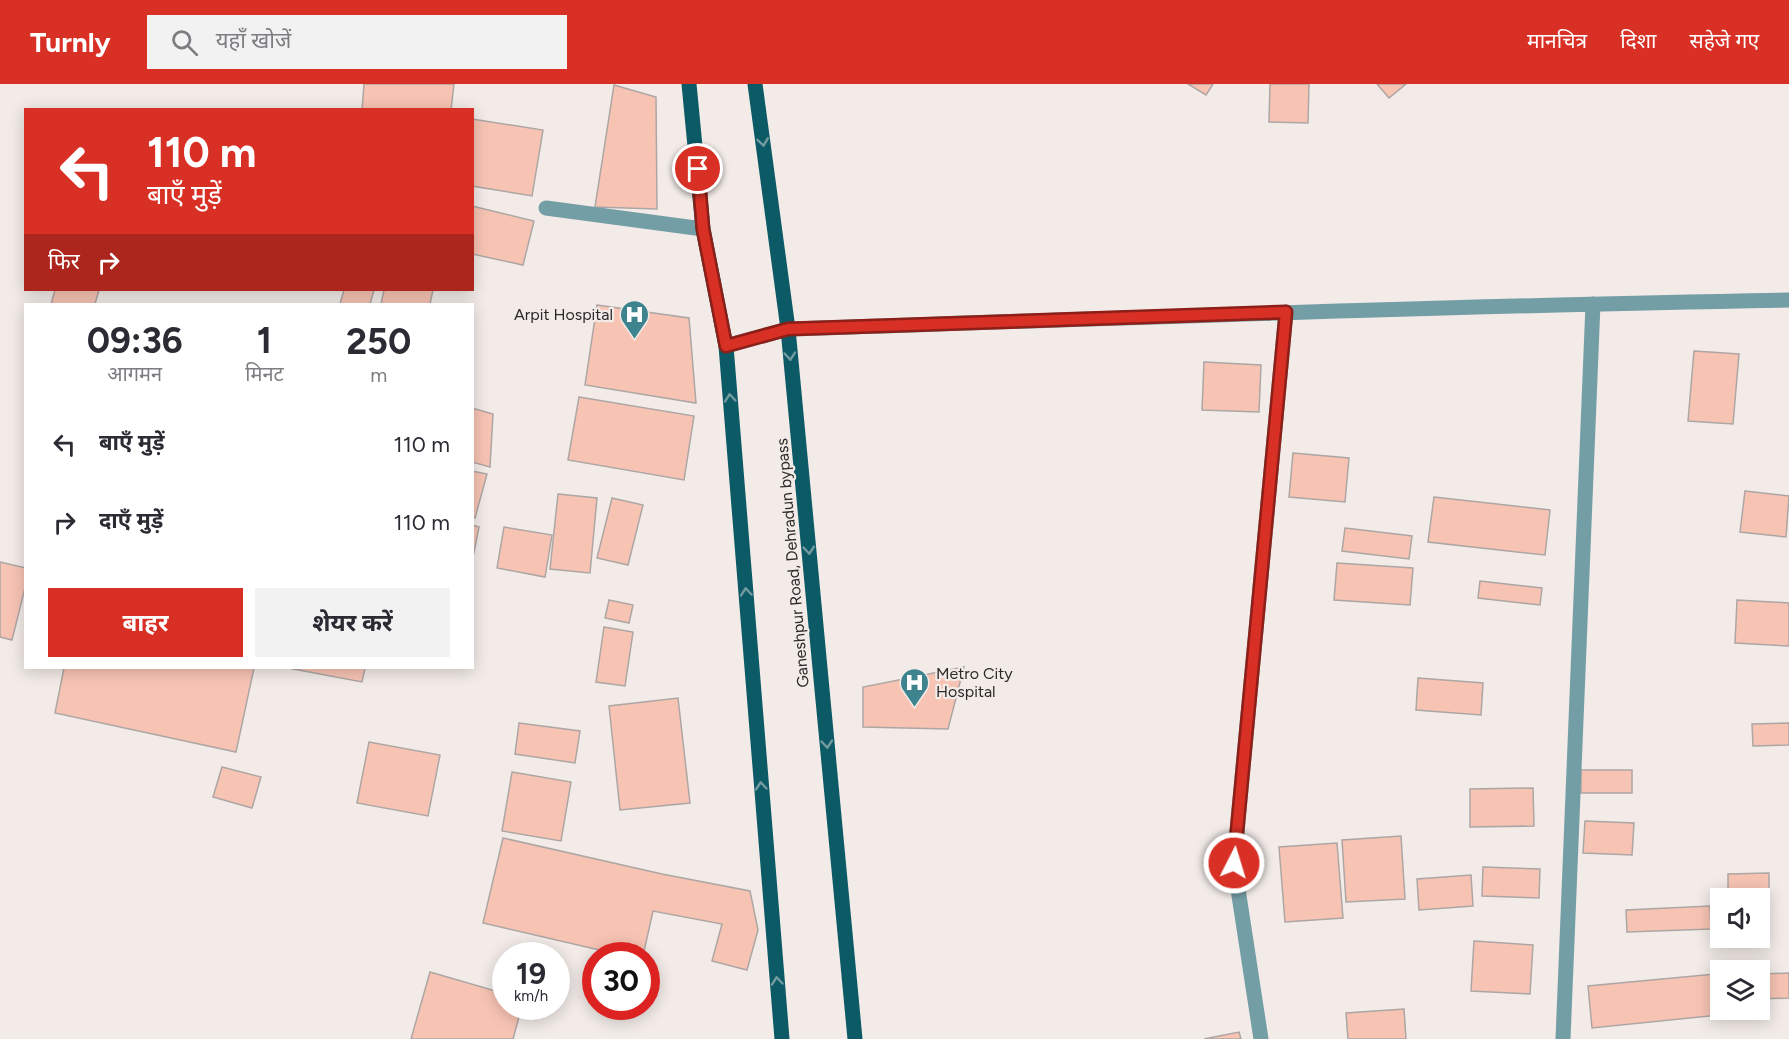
<!DOCTYPE html>
<html lang="hi">
<head>
<meta charset="utf-8">
<style>
  :root { --surface:#fff; --page:#f2f2f3; --text:#2b2b33; --muted:#7c7c81; --accent:#d93025 }
  body { margin:0; font-family:Figtree,"Noto Sans Devanagari",sans-serif; background:var(--page); color:var(--text); height:100vh; display:flex; flex-direction:column; font-size:22px; white-space:nowrap }
  * { box-sizing:border-box; margin:0 }
  p { font-size:20px; color:var(--muted) }
  .icon { flex:none; width:33px; height:33px; fill:none; stroke:currentColor; stroke-width:2; stroke-linecap:round; stroke-linejoin:round }
  .map { position:relative; flex:1; overflow:hidden }
  .panel { position:absolute; left:24px; top:219px; width:450px; height:366px; display:flex; flex-direction:column; background:var(--surface); border-radius:0px; box-shadow:0 3px 15px #0003 }
  .panel>* { flex:none }
  .banner { position:absolute; left:24px; top:24px; width:450px; height:183px; border-radius:0px; box-shadow:0 3px 15px #0003; background:#d93025; color:#fff; overflow:hidden }
  .tools { position:absolute; left:1710px; top:804px; display:grid; gap:12px }
  .tools a { display:grid; place-items:center; width:60px; height:60px; border-radius:0px; background:var(--surface); box-shadow:0 3px 15px #0003; font-size:30px }
  .speed { position:absolute; left:492px; top:858px; display:flex; gap:12px; font-size:30px; font-weight:700; text-align:center }
  .speed>* { display:grid; place-content:center; width:78px; height:78px; border-radius:50%; background:var(--surface); box-shadow:0 3px 15px #0003; line-height:1 }
  .speed small { font-size:15px; font-weight:400 }
  .speed .limit { border:9px solid #d22; background:#fff; color:#111 }
  .pin { position:absolute; display:grid; place-items:center; width:51px; height:51px; color:#fff; margin:-26px; border:3px solid #fff; border-radius:50%; box-shadow:0 2px 6px #0007 }
  .me { position:absolute; width:66px; margin:-33px; rotate:5deg; stroke-linejoin:round; filter:drop-shadow(0 0 4px #0008) }
  .turn { display:flex; align-items:center; gap:21px; height:126px; padding:0 24px; font-size:27px }
  .turn .icon { width:78px; height:78px; stroke-width:2.5 }
  .turn b { display:block; font-size:42px; line-height:51px }
  .then { display:flex; align-items:center; height:57px; padding:0 24px; background:#0003; gap:12px; font-size:22px }
  .eta { display:flex; justify-content:space-evenly; align-items:center; height:102px; text-align:center }
  .eta b { font-size:36px; font-weight:700; line-height:42px }
  .primary-button { display:flex; gap:12px; margin-top:auto; padding:12px 24px }
  .primary-button a { flex:1; height:69px; border-radius:0px; background:var(--accent); color:#fff; font-size:24px; font-weight:700; line-height:69px; text-align:center }
  .primary-button a+a { background:var(--page); color:var(--text) }
  ul { padding:0; list-style:none }
  li { display:flex; align-items:center; gap:18px; height:78px; padding:0 24px }
  li div { flex:1 }
  li b { display:block; font-size:22px }
  li em { font-style:normal }
  header { display:flex; align-items:center; gap:36px; box-sizing:border-box; height:84px; padding:0 30px; background:var(--accent); color:#fff }
  header strong { font-size:28px }
  nav { display:flex; gap:33px; margin-inline-start:auto; font-size:21px }
  .search { width:420px; height:54px; background:var(--page); display:flex; align-items:center; gap:15px; box-sizing:border-box; padding:0 21px; border-radius:0px; color:var(--muted); font-size:22px }
  .map>svg:first-child { display:block }
  .building { fill:#f7c4b4; stroke:#ada6a4; stroke-width:1.5 }
  .lines { fill:none; stroke-linecap:round; stroke-linejoin:round }
  .minor { stroke:#749ea6; stroke-width:15 }
  .major { stroke:#0c5a65; stroke-width:15 }
  .oneway { stroke:#749ba0 }
  .route-casing { stroke:#8d1f18; stroke-width:15 }
  .route { stroke:#d93025; stroke-width:10 }
  .labels { text-anchor:middle; stroke-width:4.5; stroke-linejoin:round; paint-order:stroke }
  .poi-label { font-size:16px; fill:#2c2928; stroke:#f2ebe8; text-anchor:end }
  .street-label { font-size:16px; fill:#2c2928; stroke:#f2ebe8 }
</style>
</head>
<body>
<header>
<strong>Turnly</strong>
<div class="search"><svg class="icon" aria-label="search" viewBox="0 0 24 24"><circle cx="10" cy="10" r="6"/><path d="M15 15l6 6"/></svg>यहाँ खोजें</div>
<nav><a>मानचित्र</a><a>दिशा</a><a>सहेजे गए</a></nav>
</header>
<div class="map">
<svg width="1789" height="955" viewBox="0 0 1789 955">
  <rect width="100%" height="100%" fill="#f2ebe8"/>
  <g class="building">
    <polygon points="364,0 454,0 451,26 362,26"/>
    <polygon points="1188,0 1213,0 1206,11"/>
    <polygon points="1270,0 1309,0 1308,39 1269,38"/>
    <polygon points="1377,0 1406,0 1389,14"/>
    <polygon points="614,1 656,13 657,125 595,123"/>
    <polygon points="472,35 543,46 532,112 472,102"/>
    <polygon points="472,122 534,137 523,181 472,170"/>
    <polygon points="55,206 99,206 95,220 51,220"/>
    <polygon points="344,206 374,206 370,220 340,220"/>
    <polygon points="384,206 433,206 430,220 381,220"/>
    <polygon points="597,221 689,234 696,319 585,301"/>
    <polygon points="1694,267 1739,270 1733,340 1688,337"/>
    <polygon points="1204,278 1261,281 1259,328 1202,326"/>
    <polygon points="579,313 694,332 684,396 568,376"/>
    <polygon points="472,324 493,330 490,383 472,378"/>
    <polygon points="1293,369 1349,374 1345,418 1289,413"/>
    <polygon points="472,387 487,390 475,434 472,433"/>
    <polygon points="1745,407 1789,412 1786,453 1740,448"/>
    <polygon points="558,410 597,414 590,489 550,485"/>
    <polygon points="1434,413 1550,426 1545,471 1428,458"/>
    <polygon points="612,414 643,421 628,481 597,474"/>
    <polygon points="472,441 479,443 472,478"/>
    <polygon points="504,443 552,451 545,493 497,484"/>
    <polygon points="1345,444 1412,452 1409,475 1342,467"/>
    <polygon points="0,478 26,484 26,500 12,556 0,553"/>
    <polygon points="1337,479 1413,484 1410,521 1334,516"/>
    <polygon points="1480,497 1542,504 1540,521 1478,514"/>
    <polygon points="609,516 633,521 629,539 605,534"/>
    <polygon points="1737,516 1789,519 1789,562 1735,559"/>
    <polygon points="604,543 633,548 625,602 596,598"/>
    <polygon points="964,583 948,645 863,643 863,603"/>
    <polygon points="64,584 254,584 236,668 55,629"/>
    <polygon points="288,584 365,584 362,598"/>
    <polygon points="1418,594 1483,599 1481,631 1416,626"/>
    <polygon points="678,614 690,719 620,726 609,622"/>
    <polygon points="519,639 580,647 575,679 515,670"/>
    <polygon points="1789,639 1789,661 1753,662 1752,640"/>
    <polygon points="369,658 440,671 428,732 357,719"/>
    <polygon points="222,683 261,693 252,724 213,713"/>
    <rect x="1581" y="686" width="51" height="23"/>
    <polygon points="512,688 571,698 561,757 502,747"/>
    <polygon points="1533,704 1534,742 1470,743 1470,705"/>
    <polygon points="1585,737 1634,739 1632,771 1583,769"/>
    <polygon points="1401,752 1405,815 1346,818 1342,756"/>
    <polygon points="503,754 662,790 750,807 758,846 747,886 712,877 722,840 653,827 643,872 625,872 483,839"/>
    <polygon points="1337,759 1343,834 1285,838 1279,763"/>
    <polygon points="1483,783 1540,785 1539,814 1482,812"/>
    <polygon points="1769,789 1769,816 1728,814 1728,790"/>
    <polygon points="1471,791 1473,822 1419,826 1417,795"/>
    <polygon points="1710,822 1711,845 1627,848 1626,826"/>
    <polygon points="1474,857 1533,861 1530,910 1471,907"/>
    <polygon points="430,888 506,910 506,922 522,922 513,955 411,955"/>
    <polygon points="1789,889 1789,914 1760,915 1760,890"/>
    <polygon points="1715,890 1719,931 1592,944 1588,902"/>
    <polygon points="1404,925 1406,955 1348,955 1346,929"/>
    <polygon points="1239,948 1241,955 1204,955"/>
  </g>
  <g class="lines">
    <g class="minor">
      <polyline points="546,124 703,145"/>
      <path d="M726,262L788,245C1121,234 1455,222 1789,216"/>
      <polyline points="1261,955 1234,779 1286,228"/>
      <polyline points="1563,955 1593,220"/>
    </g>
    <g class="major">
      <polyline points="689,0 703,145 726,262 782,955"/>
      <polyline points="755,0 788,245 855,955"/>
    </g>
  </g>
  <defs><path id="oneway-chevron" d="M-2-3.5L2.5 0L-2 3.5" fill="none" stroke-width="1.6" stroke-linecap="round" stroke-linejoin="round" transform="scale(1.5)"/></defs>
  <g class="oneway">
    <use href="#oneway-chevron" transform="translate(763 58) rotate(82)"/>
    <use href="#oneway-chevron" transform="translate(790 272) rotate(85)"/>
    <use href="#oneway-chevron" transform="translate(730 314) rotate(-95)"/>
    <use href="#oneway-chevron" transform="translate(809 466) rotate(85)"/>
    <use href="#oneway-chevron" transform="translate(746 508) rotate(-95)"/>
    <use href="#oneway-chevron" transform="translate(827 660) rotate(85)"/>
    <use href="#oneway-chevron" transform="translate(761 702) rotate(-95)"/>
    <use href="#oneway-chevron" transform="translate(777 897) rotate(-95)"/>
  </g>
  <g class="lines">
    <defs>
      <polyline id="route" points="698,85 703,145 726,262 788,245 1286,228 1234,779"/>
    </defs>
    <use href="#route" class="route-casing"/>
    <use href="#route" class="route"/>
  </g>
  <defs>
    <symbol id="hospital-pin" viewBox="-11 -11 22 30"><path d="M0 17L-7.5 6A9.5 9.5 0 1 1 7.5 6Z" fill="#3e848f" stroke="#f2ebe8"/><path d="M-5-5h3v3.5h4V-5h3V5h-3V1.5h-4V5h-3Z" fill="#fff"/></symbol>
  </defs>
  <g fill-rule="evenodd">
    <use href="#hospital-pin" x="618" y="214" width="33" height="45"/>
    <use href="#hospital-pin" x="898" y="582" width="33" height="45"/>
  </g>
  <g class="labels">
    <g class="poi-label">
      <text x="613" y="236">Arpit Hospital</text>
      <text x="936" y="595" text-anchor="start">Metro City<tspan x="936" dy="18">Hospital</tspan></text>
    </g>
    <g class="street-label">
      <text transform="translate(792 479) rotate(-95)" y="6">Ganeshpur Road, Dehradun bypass</text>
    </g>
  </g>
</svg>
<div class="tools">
<a><svg class="icon" aria-label="sound" viewBox="0 0 24 24"><path d="M4 9h4l5-4v14l-5-4H4zM17 9q2 3 0 6"/></svg></a>
<a><svg class="icon" aria-label="layers" viewBox="0 0 24 24"><path d="M12 4l9 5-9 5-9-5zM3 14l9 5 9-5"/></svg></a>
</div>
<div class="speed"><div>19<small>km/h</small></div><div class="limit">30</div></div>
<div class="pin" style="left:698px;top:85px;background:#d93025"><svg class="icon" aria-label="arrive" viewBox="0 0 24 24"><path d="M6 21V4h12l-3 4 3 4H6"/></svg></div>
<svg class="me" style="left:1234px;top:779px" viewBox="-20 -20 40 40"><circle r="17" fill="#d93025" stroke="#fff" stroke-width="3"/><path d="M0-11L8 9 0 5-8 9z" fill="#fff"/></svg>
<div class="banner">
<div class="turn"><svg class="icon" aria-label="left" viewBox="0 0 24 24"><path d="M17 20v-9H6M10 6l-5 5 5 5"/></svg><div><b>110 m</b>बाएँ मुड़ें</div></div>
<div class="then">फिर<svg class="icon" aria-label="right" viewBox="0 0 24 24"><path d="M7 20v-9h11M14 6l5 5-5 5"/></svg></div>
</div>
<section class="panel">
<div class="eta">
<div><b>09:36</b><p>आगमन</p></div>
<div><b>1</b><p>मिनट</p></div>
<div><b>250</b><p>m</p></div>
</div>
<ul>
<li><svg class="icon" aria-label="left" viewBox="0 0 24 24"><path d="M17 20v-9H6M10 6l-5 5 5 5"/></svg><div><b>बाएँ मुड़ें</b></div><em>110 m</em></li>
<li><svg class="icon" aria-label="right" viewBox="0 0 24 24"><path d="M7 20v-9h11M14 6l5 5-5 5"/></svg><div><b>दाएँ मुड़ें</b></div><em>110 m</em></li>
</ul>
<div class="primary-button"><a>बाहर</a><a>शेयर करें</a></div>
</section>
</div>
</body>
</html>
